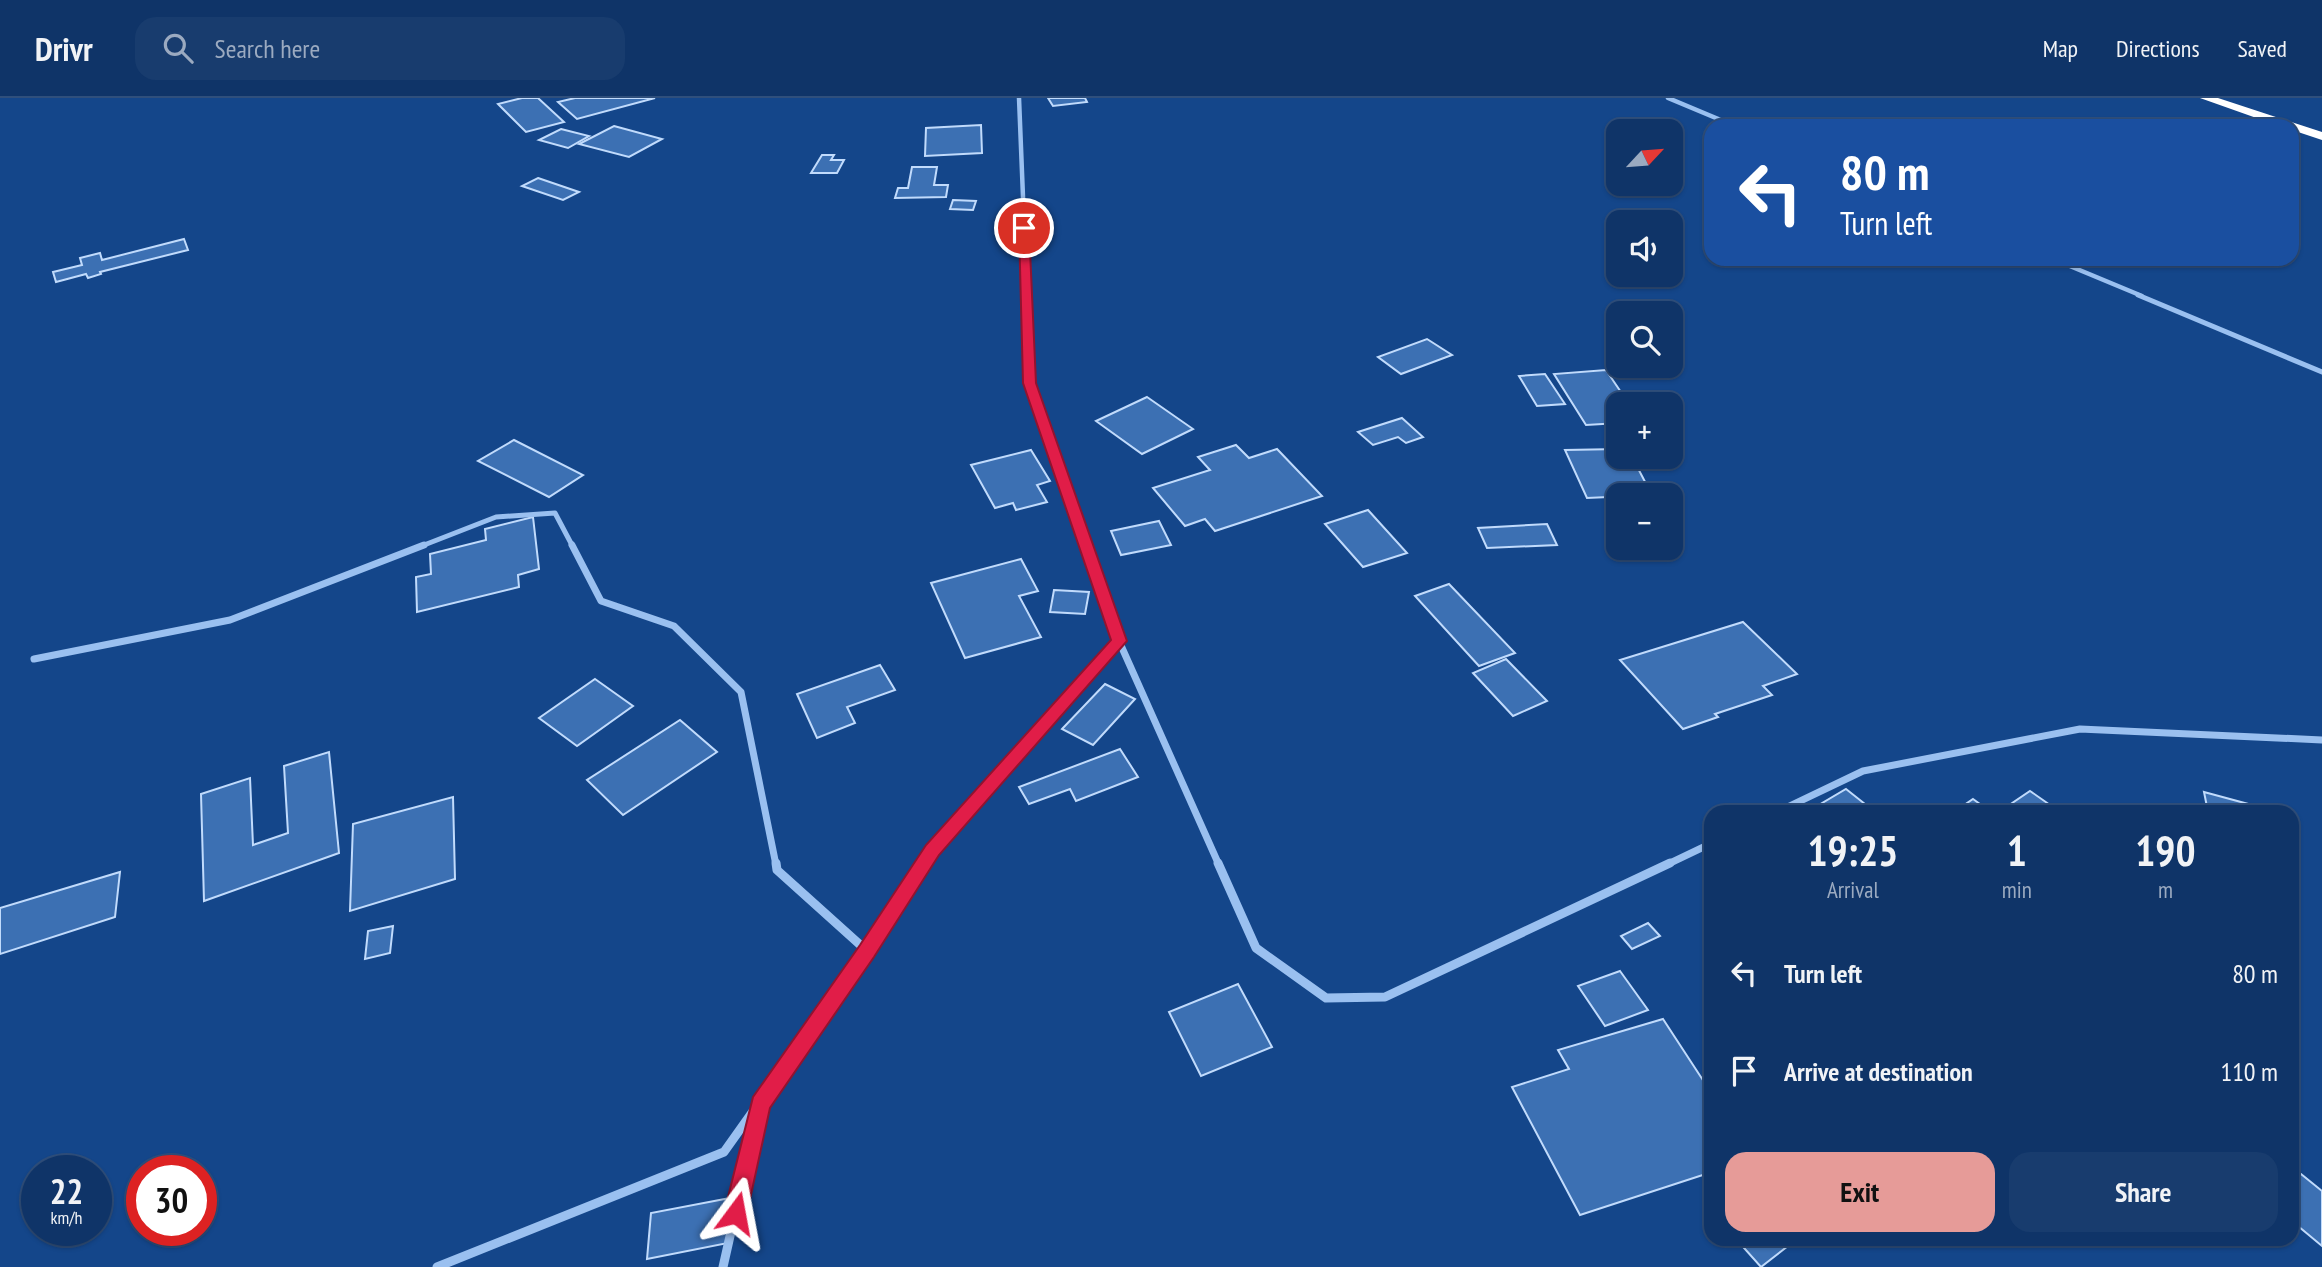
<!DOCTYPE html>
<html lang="en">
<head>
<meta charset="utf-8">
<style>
  :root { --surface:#0f3468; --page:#183c6e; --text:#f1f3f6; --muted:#9baac0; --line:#2f4f7c; --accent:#e69b98 }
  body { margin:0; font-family:"PT Sans Narrow",sans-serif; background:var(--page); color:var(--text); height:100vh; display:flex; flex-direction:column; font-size:26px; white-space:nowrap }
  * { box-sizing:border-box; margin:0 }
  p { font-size:23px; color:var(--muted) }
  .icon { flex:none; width:38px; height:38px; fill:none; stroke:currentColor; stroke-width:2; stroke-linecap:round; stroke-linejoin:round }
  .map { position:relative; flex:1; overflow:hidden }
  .sheet { position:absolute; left:1704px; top:707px; width:595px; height:441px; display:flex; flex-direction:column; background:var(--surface); border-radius:21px; box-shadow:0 2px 5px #0004,0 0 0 2px var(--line) }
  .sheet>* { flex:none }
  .hud { position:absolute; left:1704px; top:21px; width:595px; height:147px; border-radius:21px; box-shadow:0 2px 5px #0004,0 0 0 2px var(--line); background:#1a4fa0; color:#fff; overflow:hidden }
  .needle { width:46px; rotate:64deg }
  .tools { position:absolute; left:1606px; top:21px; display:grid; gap:14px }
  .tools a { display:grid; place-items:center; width:77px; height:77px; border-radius:14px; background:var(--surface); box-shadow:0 2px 5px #0004,0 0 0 2px var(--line); font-size:35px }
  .speed { position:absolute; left:21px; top:1057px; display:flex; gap:14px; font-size:35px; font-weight:700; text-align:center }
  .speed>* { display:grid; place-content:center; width:91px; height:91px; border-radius:50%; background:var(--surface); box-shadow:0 2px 5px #0004,0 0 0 2px var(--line); line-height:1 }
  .speed small { font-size:18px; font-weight:400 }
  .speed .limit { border:10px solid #d22; background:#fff; color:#111 }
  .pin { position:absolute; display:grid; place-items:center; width:60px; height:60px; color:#fff; margin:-30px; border:4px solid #fff; border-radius:50%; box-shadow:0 2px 7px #0007 }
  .me { position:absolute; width:77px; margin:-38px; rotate:13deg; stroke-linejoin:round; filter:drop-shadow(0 0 5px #0008) }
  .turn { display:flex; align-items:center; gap:24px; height:147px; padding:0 21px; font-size:32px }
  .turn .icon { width:91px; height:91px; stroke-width:2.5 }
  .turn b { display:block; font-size:49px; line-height:60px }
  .eta { display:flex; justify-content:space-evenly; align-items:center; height:119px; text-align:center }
  .eta b { font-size:42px; font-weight:600; line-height:49px }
  .action { display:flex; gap:14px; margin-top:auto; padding:14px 21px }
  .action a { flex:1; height:80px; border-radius:21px; background:var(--accent); color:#111; font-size:28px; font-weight:600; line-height:80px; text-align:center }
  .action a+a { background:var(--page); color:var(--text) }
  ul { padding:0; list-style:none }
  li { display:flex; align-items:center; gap:21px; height:98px; padding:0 21px }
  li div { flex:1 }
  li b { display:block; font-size:26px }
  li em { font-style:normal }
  header { display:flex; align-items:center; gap:42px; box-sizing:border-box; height:98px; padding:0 35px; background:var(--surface); border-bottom:2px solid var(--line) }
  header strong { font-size:33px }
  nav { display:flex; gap:38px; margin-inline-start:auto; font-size:24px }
  .search { width:490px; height:63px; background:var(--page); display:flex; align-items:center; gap:18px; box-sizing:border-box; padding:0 24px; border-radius:21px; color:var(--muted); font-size:26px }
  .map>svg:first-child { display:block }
  .building { fill:#3c70b3; stroke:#c1dbfc; stroke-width:2 }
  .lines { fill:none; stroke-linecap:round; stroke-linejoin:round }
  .street-far3 { stroke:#9ac0f0; stroke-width:4.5 }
  .street-far2 { stroke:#9ac0f0; stroke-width:5 }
  .street-far1 { stroke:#9ac0f0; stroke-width:7 }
  .street { stroke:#9ac0f0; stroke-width:9 }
  .highway { fill:#fff; fill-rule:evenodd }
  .route { fill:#e11d48; stroke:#92132f; stroke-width:2 }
</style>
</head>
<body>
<header>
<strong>Drivr</strong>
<div class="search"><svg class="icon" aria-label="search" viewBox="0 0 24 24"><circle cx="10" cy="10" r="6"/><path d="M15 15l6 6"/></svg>Search here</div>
<nav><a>Map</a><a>Directions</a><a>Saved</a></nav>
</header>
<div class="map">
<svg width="2322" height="1169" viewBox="0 0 2322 1169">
  <rect width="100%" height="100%" fill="#14468a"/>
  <g class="building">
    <polygon points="522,0 538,0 564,24 526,34 498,6"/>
    <polygon points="575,0 655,0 577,21 558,4"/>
    <polygon points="1048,0 1085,0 1087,4 1053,8"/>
    <polygon points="981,27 982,55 925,58 926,30"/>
    <polygon points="614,28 662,41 629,59 579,46"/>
    <polygon points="561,31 589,38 568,50 539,42"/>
    <polygon points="822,57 834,57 831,62 844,62 837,75 811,75"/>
    <polygon points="912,69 937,69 934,87 948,87 946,99 895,100 898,90 908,90"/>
    <polygon points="538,80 579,94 563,102 522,88"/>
    <polygon points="953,102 976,103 973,112 950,111"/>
    <polygon points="184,141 188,152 100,174 101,176 88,180 86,176 56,184 53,174 82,167 80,160 100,155 102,162"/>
    <polygon points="1427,241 1452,257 1401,276 1378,259"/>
    <polygon points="1606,272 1629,306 1619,306 1619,325 1586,327 1554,276"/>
    <polygon points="1545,276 1565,306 1537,308 1519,278"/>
    <polygon points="1147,299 1193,331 1142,356 1096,323"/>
    <polygon points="1402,320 1423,339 1406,345 1398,339 1373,347 1358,334"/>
    <polygon points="514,342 583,377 549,399 478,363"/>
    <polygon points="1236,347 1249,360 1277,351 1322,398 1215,433 1205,421 1185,428 1153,390 1210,372 1198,359"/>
    <polygon points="1619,351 1619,359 1632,359 1652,397 1587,400 1565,352"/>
    <polygon points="1031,352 1050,383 1037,387 1047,404 1016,412 1013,405 995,410 971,367"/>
    <polygon points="1368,412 1407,455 1363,469 1325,426"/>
    <polygon points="533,419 539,471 518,477 519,489 417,514 416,479 431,476 430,456 486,442 485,431"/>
    <polygon points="1159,423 1171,447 1121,457 1111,433"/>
    <polygon points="1547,426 1557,447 1487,450 1478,430"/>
    <polygon points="1021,461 1038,493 1019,498 1041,539 965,560 931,485"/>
    <polygon points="1449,486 1515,555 1479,568 1415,498"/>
    <polygon points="1054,492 1089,494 1085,516 1050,514"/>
    <polygon points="1743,524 1797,576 1763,588 1772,597 1715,616 1718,619 1683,631 1620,562"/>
    <polygon points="1506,561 1547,603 1513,618 1473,575"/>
    <polygon points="880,567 895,592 847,609 855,625 817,640 797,596"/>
    <polygon points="595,581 633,608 577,648 539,620"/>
    <polygon points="1105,586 1135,601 1093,647 1062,631"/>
    <polygon points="680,622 717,654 623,717 587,682"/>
    <polygon points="1120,651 1138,679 1076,703 1070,691 1029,706 1019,689"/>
    <polygon points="329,654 339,755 204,803 201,696 250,680 253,747 288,735 284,668"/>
    <polygon points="1846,691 1875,714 1807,714"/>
    <polygon points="2030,693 2060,714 1999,714"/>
    <polygon points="2204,694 2278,714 2208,714"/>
    <polygon points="453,699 455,781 350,813 353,726"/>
    <polygon points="1973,701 1991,714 1954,714"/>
    <polygon points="120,774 115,819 0,856 0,810"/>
    <polygon points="1648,825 1660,838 1632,851 1621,838"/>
    <polygon points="393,828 390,855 365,861 368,833"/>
    <polygon points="1620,873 1648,912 1605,928 1578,888"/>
    <polygon points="1238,886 1272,949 1201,978 1169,914"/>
    <polygon points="1663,921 1712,996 1712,1074 1580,1117 1512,989 1569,971 1558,952"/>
    <polygon points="2301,1076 2322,1093 2322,1148 2292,1123 2292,1084"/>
    <polygon points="730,1100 728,1145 647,1161 651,1115"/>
    <polygon points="1736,1141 1797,1141 1761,1169"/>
  </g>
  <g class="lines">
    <g class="street-far3">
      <polyline points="1019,0 1027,198"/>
      <polyline points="1668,0 1735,28"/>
      <polyline points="2053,161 2142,198"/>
    </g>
    <g class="street-far2">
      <polyline points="1027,197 1030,285 1086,449"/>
      <polyline points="2138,197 2322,274"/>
      <polyline points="419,449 496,419 555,415 573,449"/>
    </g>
    <g class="street-far1">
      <polyline points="572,447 601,503 674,528 741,594 776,767"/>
      <polyline points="1086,447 1119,543 1219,767"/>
      <polyline points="34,561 230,522 424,447"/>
      <polyline points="1777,714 1863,673 2080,631 2322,642"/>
      <polyline points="923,767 932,752 1119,543"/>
      <polyline points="1666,767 1712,745"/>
    </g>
    <g class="street">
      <polyline points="776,765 777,772 867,853"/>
      <polyline points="1218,765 1256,850 1326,900 1385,899 1670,765"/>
      <polyline points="437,1169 724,1054 867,853 924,765"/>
      <polyline points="723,1169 759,1010"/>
    </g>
    <polygon class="highway" points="2200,0 2218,0 2322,34 2322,42 2292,32 2292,28 2279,28"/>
  </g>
  <polygon class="route" points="1024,126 1029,130 1036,285 1127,543 939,757 874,859 770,1010 747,1115 743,1123 736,1126 728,1123 724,1115 753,999 860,847 926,747 1111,542 1023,285 1019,130"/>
</svg>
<div class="tools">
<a><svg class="needle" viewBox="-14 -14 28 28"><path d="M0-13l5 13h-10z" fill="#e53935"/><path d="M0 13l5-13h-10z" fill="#9baac0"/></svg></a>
<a><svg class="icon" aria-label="sound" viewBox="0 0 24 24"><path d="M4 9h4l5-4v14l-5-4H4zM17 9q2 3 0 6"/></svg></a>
<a><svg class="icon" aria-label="search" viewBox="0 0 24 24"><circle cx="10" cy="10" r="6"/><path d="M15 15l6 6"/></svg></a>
<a>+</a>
<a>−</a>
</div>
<div class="speed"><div>22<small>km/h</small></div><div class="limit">30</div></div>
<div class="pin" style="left:1024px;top:130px;background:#d93025"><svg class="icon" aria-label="arrive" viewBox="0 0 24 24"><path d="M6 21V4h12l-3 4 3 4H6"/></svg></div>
<svg class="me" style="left:736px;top:1115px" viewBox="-20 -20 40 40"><path d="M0-17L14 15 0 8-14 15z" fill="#e11d48" stroke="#fff" stroke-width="4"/></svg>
<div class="hud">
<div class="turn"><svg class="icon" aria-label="left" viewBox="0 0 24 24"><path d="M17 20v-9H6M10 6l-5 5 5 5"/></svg><div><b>80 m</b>Turn left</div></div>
</div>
<section class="sheet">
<div class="eta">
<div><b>19:25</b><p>Arrival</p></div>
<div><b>1</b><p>min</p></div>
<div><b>190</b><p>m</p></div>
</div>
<ul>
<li><svg class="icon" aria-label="left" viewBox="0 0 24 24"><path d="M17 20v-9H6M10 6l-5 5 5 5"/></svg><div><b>Turn left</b></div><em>80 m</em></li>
<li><svg class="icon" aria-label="arrive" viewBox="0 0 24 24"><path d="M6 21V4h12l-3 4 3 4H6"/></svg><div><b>Arrive at destination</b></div><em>110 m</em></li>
</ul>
<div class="action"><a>Exit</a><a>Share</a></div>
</section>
</div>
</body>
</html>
